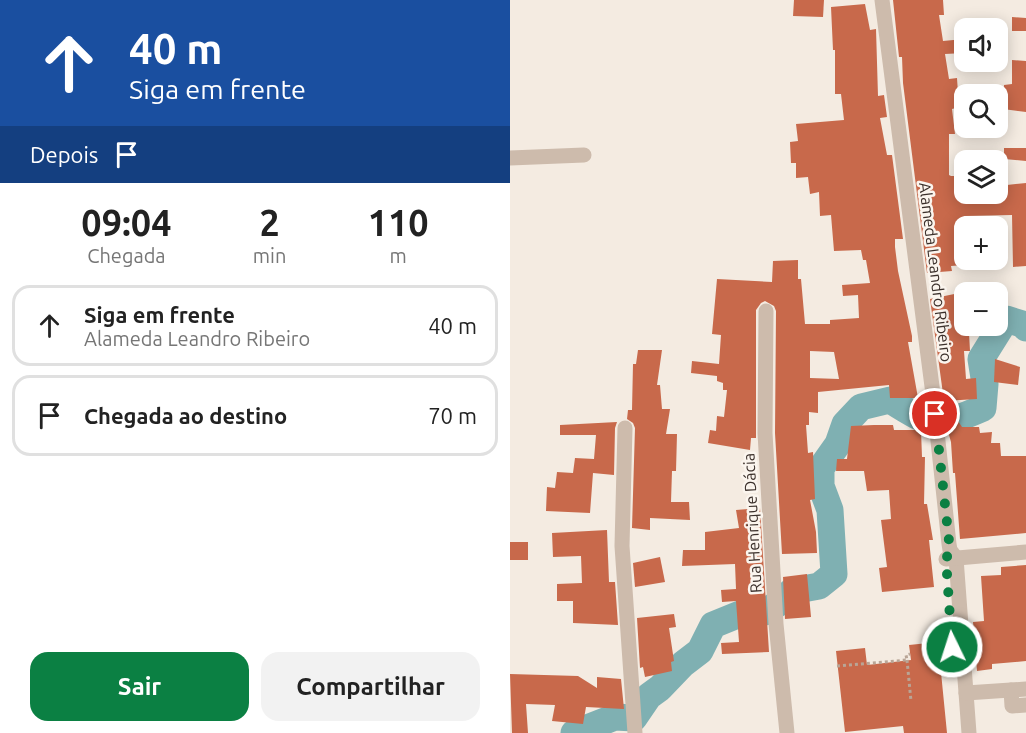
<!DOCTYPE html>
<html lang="pt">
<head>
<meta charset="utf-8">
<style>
  :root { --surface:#fff; --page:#f2f2f2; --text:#222; --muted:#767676; --line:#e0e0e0; --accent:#0b8043 }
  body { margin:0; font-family:Ubuntu,sans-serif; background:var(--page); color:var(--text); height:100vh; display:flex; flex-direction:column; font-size:22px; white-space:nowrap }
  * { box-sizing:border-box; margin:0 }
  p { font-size:20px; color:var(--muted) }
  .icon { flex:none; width:33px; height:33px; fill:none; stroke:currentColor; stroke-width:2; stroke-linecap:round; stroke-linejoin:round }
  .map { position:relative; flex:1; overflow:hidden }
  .drawer { display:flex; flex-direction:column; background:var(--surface); width:510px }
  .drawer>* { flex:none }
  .banner { background:#1a4fa0; color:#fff; overflow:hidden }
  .buttons { position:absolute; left:444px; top:18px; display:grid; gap:12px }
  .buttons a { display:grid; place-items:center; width:54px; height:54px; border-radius:12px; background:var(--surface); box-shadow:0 3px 15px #0003; font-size:30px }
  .pin { position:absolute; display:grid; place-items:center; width:51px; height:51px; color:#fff; margin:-26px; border:3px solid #fff; border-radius:50%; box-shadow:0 2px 6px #0007 }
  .me { position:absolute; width:66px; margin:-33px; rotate:356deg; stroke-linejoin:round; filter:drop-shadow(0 0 4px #0008) }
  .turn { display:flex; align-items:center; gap:21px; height:126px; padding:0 30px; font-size:27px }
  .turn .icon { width:78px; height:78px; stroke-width:2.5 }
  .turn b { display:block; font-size:42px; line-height:51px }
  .then { display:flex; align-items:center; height:57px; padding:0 30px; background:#0003; gap:12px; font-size:22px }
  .eta { display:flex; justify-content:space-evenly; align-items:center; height:102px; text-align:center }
  .eta b { font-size:36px; font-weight:600; line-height:42px }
  .action { display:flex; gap:12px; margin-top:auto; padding:12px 30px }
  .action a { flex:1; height:69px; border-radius:18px; background:var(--accent); color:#fff; font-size:24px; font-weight:600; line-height:69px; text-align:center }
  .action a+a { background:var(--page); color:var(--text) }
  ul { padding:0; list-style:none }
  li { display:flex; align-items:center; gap:18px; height:81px; margin:0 12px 9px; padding:0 18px; border:3px solid var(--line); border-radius:18px }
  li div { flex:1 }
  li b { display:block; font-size:22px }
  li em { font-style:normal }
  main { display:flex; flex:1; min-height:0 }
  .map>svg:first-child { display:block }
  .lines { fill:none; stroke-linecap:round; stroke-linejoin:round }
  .river { stroke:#7fb0b2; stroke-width:27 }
  .building { fill:#c8694b; fill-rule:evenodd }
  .path { stroke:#b9a596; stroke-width:3; stroke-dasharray:3 3; stroke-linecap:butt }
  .minor { stroke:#cdbbac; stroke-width:15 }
  .route { stroke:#0b8043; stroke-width:10; stroke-dasharray:0 18 }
  .labels { text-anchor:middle; stroke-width:5; stroke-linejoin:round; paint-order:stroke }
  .street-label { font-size:16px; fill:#3b302b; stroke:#fbf5ee }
</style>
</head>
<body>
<main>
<section class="drawer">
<div class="banner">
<div class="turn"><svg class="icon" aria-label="ahead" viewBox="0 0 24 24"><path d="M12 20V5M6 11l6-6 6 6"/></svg><div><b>40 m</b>Siga em frente</div></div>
<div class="then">Depois<svg class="icon" aria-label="arrive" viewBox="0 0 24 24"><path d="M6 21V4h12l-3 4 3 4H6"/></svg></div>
</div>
<div class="eta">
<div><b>09:04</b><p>Chegada</p></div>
<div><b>2</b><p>min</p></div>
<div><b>110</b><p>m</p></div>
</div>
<ul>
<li><svg class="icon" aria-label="ahead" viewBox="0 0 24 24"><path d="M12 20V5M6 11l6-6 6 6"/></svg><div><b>Siga em frente</b><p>Alameda Leandro Ribeiro</p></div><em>40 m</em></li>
<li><svg class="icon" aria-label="arrive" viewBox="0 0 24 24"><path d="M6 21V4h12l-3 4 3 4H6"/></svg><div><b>Chegada ao destino</b></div><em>70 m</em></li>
</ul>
<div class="action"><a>Sair</a><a>Compartilhar</a></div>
</section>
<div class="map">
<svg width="516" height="733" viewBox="0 0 516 733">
  <rect width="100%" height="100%" fill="#f4ebe1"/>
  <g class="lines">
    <path class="river" d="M64,733L105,717L124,718L139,696L150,688L173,664L190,651L203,625L230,614L255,612L275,599L282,591L309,586L324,574L320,510L311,486V468L328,444L335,424L351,407L380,400C422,427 427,428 473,408L475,384L471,359L496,319L512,324L516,328"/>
  </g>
  <g class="building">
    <polygon points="284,0 314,0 313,17 283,16"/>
    <polygon points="383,0 433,0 434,15 429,15 433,41 454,39 454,53 435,54 439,79 447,78 448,93 445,94 446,108 442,109 445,134 439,134 439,175 441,176 454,176 454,203 479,203 478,194 488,194 488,186 516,183 516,266 503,267 502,215 454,216 454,265 441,266 442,271 417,273 393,83 392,57 389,57"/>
    <path d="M355,4L360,30L366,29L368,96L374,95L377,117L370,118L377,155H382L393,239H385V247L388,271L402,336V342H398L408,398H380L379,385L308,392V413L299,412V425H296L298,453L303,452L305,499L300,500L306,532L307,553L272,554L265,433L266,311L264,306L255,301L251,303L246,310V438H241L240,450L198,443L200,430L206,431L207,416L214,417L217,390H213V383L207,381V376L181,373L182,361L209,364L211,335L202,334L207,279L262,282L263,261L288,260V279H291L295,324H320V320L349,318L348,295L333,296L332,285L360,283L356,260H353L351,250L324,251L321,215L310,216L309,192L300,194L298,177L286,178V163H281L280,142L288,141L286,124L334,120L331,94H325V50H323L321,7ZM300,351L324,352L329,379L300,378Z"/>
    <polygon points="502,17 516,18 516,31 502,31"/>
    <polygon points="502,60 516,61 516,112 493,109 494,85 502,84"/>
    <polygon points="494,148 516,148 516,161 494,159"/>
    <polygon points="454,292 454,333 459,333 460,351 454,351 456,379 466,378 467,399 434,401 420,299"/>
    <polygon points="128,350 152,350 147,385 150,385 152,409 160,409 156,434 167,434 166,471 162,471 161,502 179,502 180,520 140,518 140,530 122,528 125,428 123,423 117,419 118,410 122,410 123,364 126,364"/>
    <polygon points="485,359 510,367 508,385 484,382"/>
    <polygon points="448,421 452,427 469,427 470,433 482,432 481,443 490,443 491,456 516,456 516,533 450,539 445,473 443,473 441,442 439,435 437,435 436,423"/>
    <polygon points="107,422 105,428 104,475 83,473 80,513 36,511 37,487 45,488 47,472 63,473 65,458 84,459 86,435 50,435 50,425"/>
    <polygon points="364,425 383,425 384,430 411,430 412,457 415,457 414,504 417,504 423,540 419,540 424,587 372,592 369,568 377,567 371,520 381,519 379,490 357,491 354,471 326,471 327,459 337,459 341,426"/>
    <polygon points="250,508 259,652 212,654 211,643 229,642 226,601 212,602 211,590 226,589 225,564 172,566 173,550 195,550 195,532 229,528 226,510"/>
    <polygon points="97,530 99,582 105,582 108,625 63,623 63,601 47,601 47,584 72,583 71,556 43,557 42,533"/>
    <rect x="0" y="542" width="18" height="18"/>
    <polygon points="150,557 155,582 125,587 123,563"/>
    <polygon points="516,565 516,661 482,664 482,669 467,671 463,622 474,621 471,576 491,575 491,567"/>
    <polygon points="297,574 301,617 275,619 273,577"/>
    <polygon points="164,614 166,627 159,628 164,661 161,662 162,671 135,677 133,667 130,668 127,618"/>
    <polygon points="428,642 437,733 394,733 393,726 335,732 326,651 355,648 357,665 401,660 399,645"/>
    <polygon points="0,674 68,676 87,688 87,677 111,679 114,709 76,707 73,724 42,721 45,705 16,704 18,733 2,733"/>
  </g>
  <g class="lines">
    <g class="path">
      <polyline points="397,660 401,701"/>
      <polyline points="327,666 397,660 396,655 400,654"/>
    </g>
    <g class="minor">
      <polyline points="372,0 423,394 439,544 440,550 446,558 459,733"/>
      <polyline points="0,158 74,155"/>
      <polyline points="256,311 255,433 266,624 277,733"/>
      <polyline points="115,428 112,546 125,733"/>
      <polyline points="436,559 516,552"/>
      <polyline points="501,690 502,706 516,705"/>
      <polyline points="456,693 516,689"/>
    </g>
  </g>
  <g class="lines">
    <polyline class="route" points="425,414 440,550 436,559 442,647"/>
  </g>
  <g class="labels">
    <g class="street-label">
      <text transform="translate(426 272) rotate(83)" y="6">Alameda Leandro Ribeiro</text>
      <text transform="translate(242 523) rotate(-93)" y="6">Rua Henrique Dácia</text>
    </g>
  </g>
</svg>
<div class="buttons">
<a><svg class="icon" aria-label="sound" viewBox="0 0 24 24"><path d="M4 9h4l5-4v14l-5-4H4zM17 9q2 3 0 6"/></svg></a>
<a><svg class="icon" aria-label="search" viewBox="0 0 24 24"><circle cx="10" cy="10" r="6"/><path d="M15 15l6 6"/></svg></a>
<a><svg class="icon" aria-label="layers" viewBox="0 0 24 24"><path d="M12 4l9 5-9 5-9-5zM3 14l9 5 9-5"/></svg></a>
<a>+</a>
<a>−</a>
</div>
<div class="pin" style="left:425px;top:414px;background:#d93025"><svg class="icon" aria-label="arrive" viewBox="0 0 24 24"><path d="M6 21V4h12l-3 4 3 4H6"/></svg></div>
<svg class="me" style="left:442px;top:647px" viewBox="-20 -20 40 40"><circle r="17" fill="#0b8043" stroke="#fff" stroke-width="3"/><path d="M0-11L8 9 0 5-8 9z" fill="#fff"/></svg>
</div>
</main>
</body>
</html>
